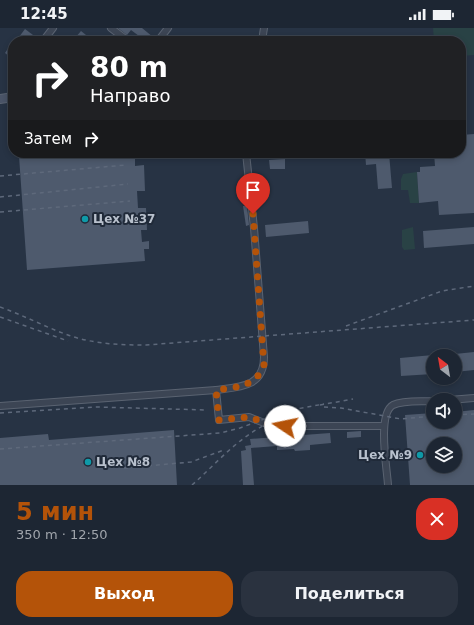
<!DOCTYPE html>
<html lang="ru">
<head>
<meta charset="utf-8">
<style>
  :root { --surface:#1d2633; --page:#2a323f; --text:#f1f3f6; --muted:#a0a5ac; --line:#3b434e; --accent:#b45309 }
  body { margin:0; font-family:"DejaVu Sans",sans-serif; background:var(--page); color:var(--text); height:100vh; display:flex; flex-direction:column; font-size:15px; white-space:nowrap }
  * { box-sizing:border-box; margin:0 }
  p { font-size:13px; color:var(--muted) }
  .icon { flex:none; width:22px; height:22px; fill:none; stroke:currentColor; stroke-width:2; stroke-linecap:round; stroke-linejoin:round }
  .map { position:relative; height:457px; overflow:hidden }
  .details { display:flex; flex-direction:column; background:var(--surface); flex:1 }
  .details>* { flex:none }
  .guide { position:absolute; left:8px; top:8px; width:458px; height:122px; border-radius:16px; box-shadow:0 2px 6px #0003,0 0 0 1px var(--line); background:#202124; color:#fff; overflow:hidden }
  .needle { width:26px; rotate:329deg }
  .buttons { position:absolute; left:426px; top:321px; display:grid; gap:8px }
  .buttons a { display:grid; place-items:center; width:36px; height:36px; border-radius:50%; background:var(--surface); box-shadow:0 2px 6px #0003,0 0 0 1px var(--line); font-size:20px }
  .pin { position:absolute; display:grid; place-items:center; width:34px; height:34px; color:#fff; margin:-41px -17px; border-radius:50% 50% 50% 0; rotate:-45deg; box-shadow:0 0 4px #0007 }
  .pin .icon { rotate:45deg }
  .me { position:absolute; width:44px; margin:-22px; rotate:281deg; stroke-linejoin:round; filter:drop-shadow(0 0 3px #0008) }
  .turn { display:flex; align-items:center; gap:14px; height:84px; padding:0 16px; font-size:18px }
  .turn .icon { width:52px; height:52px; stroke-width:2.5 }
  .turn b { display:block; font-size:28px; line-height:34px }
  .then { display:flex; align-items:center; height:38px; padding:0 16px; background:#0003; gap:8px; font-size:15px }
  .round { display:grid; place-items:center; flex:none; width:42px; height:42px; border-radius:16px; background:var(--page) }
  .summary { display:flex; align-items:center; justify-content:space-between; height:68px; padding:0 16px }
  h1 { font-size:24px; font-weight:600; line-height:30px; color:var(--accent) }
  .cta { display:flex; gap:8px; margin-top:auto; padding:8px 16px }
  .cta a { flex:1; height:46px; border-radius:16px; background:var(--accent); color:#fff; font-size:16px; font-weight:600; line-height:46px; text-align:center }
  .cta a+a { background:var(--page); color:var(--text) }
  .status { display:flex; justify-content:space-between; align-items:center; height:28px; padding:0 20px; background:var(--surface); direction:ltr }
  .status svg { height:11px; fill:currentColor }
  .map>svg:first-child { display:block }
  .green { fill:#294245 }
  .building { fill:#4e5a6d; fill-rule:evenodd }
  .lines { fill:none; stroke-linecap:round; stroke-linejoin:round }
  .street-casing { stroke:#5a6371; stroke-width:8 }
  .secondary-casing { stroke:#5a6371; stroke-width:10 }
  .street { stroke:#3c4554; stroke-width:6 }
  .secondary { stroke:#4a5467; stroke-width:8 }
  .rail { stroke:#5e697b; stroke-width:1.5; stroke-dasharray:4 4; stroke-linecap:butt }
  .route { stroke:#b45309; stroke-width:7; stroke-dasharray:0 12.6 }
  .culture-dot { fill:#0f9aa8; stroke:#202a39; stroke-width:1.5 }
  .labels { text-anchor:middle; stroke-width:4; stroke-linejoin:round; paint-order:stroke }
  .poi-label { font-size:12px; font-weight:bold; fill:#b9c1cd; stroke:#202a39; text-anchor:start }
</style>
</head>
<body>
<div class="status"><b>12:45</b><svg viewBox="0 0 49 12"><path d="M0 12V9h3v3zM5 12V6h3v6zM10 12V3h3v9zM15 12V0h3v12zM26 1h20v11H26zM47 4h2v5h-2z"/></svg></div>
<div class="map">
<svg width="474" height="457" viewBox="0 0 474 457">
  <rect width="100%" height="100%" fill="#273344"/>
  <g class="green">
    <polygon points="433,0 474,0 474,27 461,28 461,13 434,13"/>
    <polygon points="417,144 419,175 410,175 408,162 401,162 401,151 403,146"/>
    <polygon points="413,199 415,221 404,222 402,219 402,202"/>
  </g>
  <g class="building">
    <polygon points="118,0 142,0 153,9 150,13 135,13 139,8 131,2 127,7"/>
    <polygon points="25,1 33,7 28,13 19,9"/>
    <polygon points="81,3 86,7 80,13 75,10"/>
    <polygon points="9,19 13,22 13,31 5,25"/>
    <polygon points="474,106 474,185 439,187 438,173 419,175 417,144 420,144 420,139 435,138 434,125 461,125 461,107"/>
    <polygon points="54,125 135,125 135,138 144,137 145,163 137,163 138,180 146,180 147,202 141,202 142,214 149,213 149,221 144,221 145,233 27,242 19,128"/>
    <polygon points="365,125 389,125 392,160 378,161 376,136 366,137"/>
    <polygon points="285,131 285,141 270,141 269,132"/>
    <polygon points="243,178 247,178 249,197 246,198"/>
    <polygon points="308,193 309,205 266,209 265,197"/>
    <polygon points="474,199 474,216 424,220 423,203"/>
    <polygon points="474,324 474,342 455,344 455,326"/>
    <polygon points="433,327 433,346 401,348 400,330"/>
    <path d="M474,382V457H410L405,387L433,385V394H455V384ZM433,416H455V438H433Z"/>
    <polygon points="174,402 177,457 0,457 0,410 48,406 49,412"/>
    <polygon points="361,403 361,409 347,410 347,404"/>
    <polygon points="330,405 331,415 310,417 310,422 295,423 294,421 277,422 277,418 251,420 254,457 243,457 241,423 246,422 245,418 251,417 250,411"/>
  </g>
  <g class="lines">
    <defs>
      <g id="street">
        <polyline points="111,0 128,13"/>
        <polyline points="43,13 53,0"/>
        <polyline points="158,13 168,0"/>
        <polyline points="262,13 264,0"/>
        <polyline points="216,362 219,392 249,389 267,396 285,398 384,398"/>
        <polyline points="449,372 474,370"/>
        <path d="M0,378L216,362C240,359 264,359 264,329L254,200L246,125"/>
        <path d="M388,457C387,440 377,386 393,377C404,372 421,374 433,373"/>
      </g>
      <polyline id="secondary" points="0,71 13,69"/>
    </defs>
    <use href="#street" class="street-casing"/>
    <use href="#secondary" class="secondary-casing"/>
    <use href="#street" class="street"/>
    <use href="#secondary" class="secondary"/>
    <g class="rail">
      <polyline points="0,148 126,137"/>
      <polyline points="0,169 128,156"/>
      <polyline points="0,184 130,173"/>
      <path d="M0,279C23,287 45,299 68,307C93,316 120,317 146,317L474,292"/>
      <polyline points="0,289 68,313"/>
      <polyline points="346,298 442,263 474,258"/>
      <polyline points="320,377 353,371"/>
      <polyline points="324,379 341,380 401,391 433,388"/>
      <polyline points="0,385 96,379 207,382"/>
      <polyline points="455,387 474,386"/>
      <polyline points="0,421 220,405 240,400 286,383 324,376"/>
      <polyline points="124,440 191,434 224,422"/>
      <path d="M192,457C217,435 239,408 271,394"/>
    </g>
  </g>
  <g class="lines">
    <path class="route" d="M253,186L264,338C255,359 236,359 216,362L219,392L250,389L267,396L285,398"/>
  </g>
  <g class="culture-dot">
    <circle cx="85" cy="191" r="4"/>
    <circle cx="420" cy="427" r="4"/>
    <circle cx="88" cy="434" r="4"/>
  </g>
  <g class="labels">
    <g class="poi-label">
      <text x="93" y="195">Цех №37</text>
      <text x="412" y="431" text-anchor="end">Цех №9</text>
      <text x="96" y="438">Цех №8</text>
    </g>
  </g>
</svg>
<div class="buttons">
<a><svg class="needle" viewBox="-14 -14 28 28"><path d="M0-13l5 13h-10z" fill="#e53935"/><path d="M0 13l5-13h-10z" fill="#a0a5ac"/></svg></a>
<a><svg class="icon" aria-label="sound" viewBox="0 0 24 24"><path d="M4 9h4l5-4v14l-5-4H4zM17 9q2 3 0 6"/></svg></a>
<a><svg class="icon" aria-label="layers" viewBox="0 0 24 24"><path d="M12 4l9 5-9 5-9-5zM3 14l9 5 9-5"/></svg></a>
</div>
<div class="pin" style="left:253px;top:186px;background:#d93025"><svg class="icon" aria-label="arrive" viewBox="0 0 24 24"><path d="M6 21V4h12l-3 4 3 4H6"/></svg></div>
<svg class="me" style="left:285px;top:398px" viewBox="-20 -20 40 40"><circle r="19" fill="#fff"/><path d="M0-13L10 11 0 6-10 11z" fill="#b45309"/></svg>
<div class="guide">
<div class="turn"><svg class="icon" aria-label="right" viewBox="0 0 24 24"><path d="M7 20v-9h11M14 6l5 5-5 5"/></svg><div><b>80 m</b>Направо</div></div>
<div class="then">Затем<svg class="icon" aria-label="right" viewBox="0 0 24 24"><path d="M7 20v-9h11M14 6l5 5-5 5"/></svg></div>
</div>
</div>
<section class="details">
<div class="summary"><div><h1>5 мин</h1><p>350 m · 12:50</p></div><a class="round" style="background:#d93025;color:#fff"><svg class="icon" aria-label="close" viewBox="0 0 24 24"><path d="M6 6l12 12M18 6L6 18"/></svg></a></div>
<div class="cta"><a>Выход</a><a>Поделиться</a></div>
</section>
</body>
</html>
